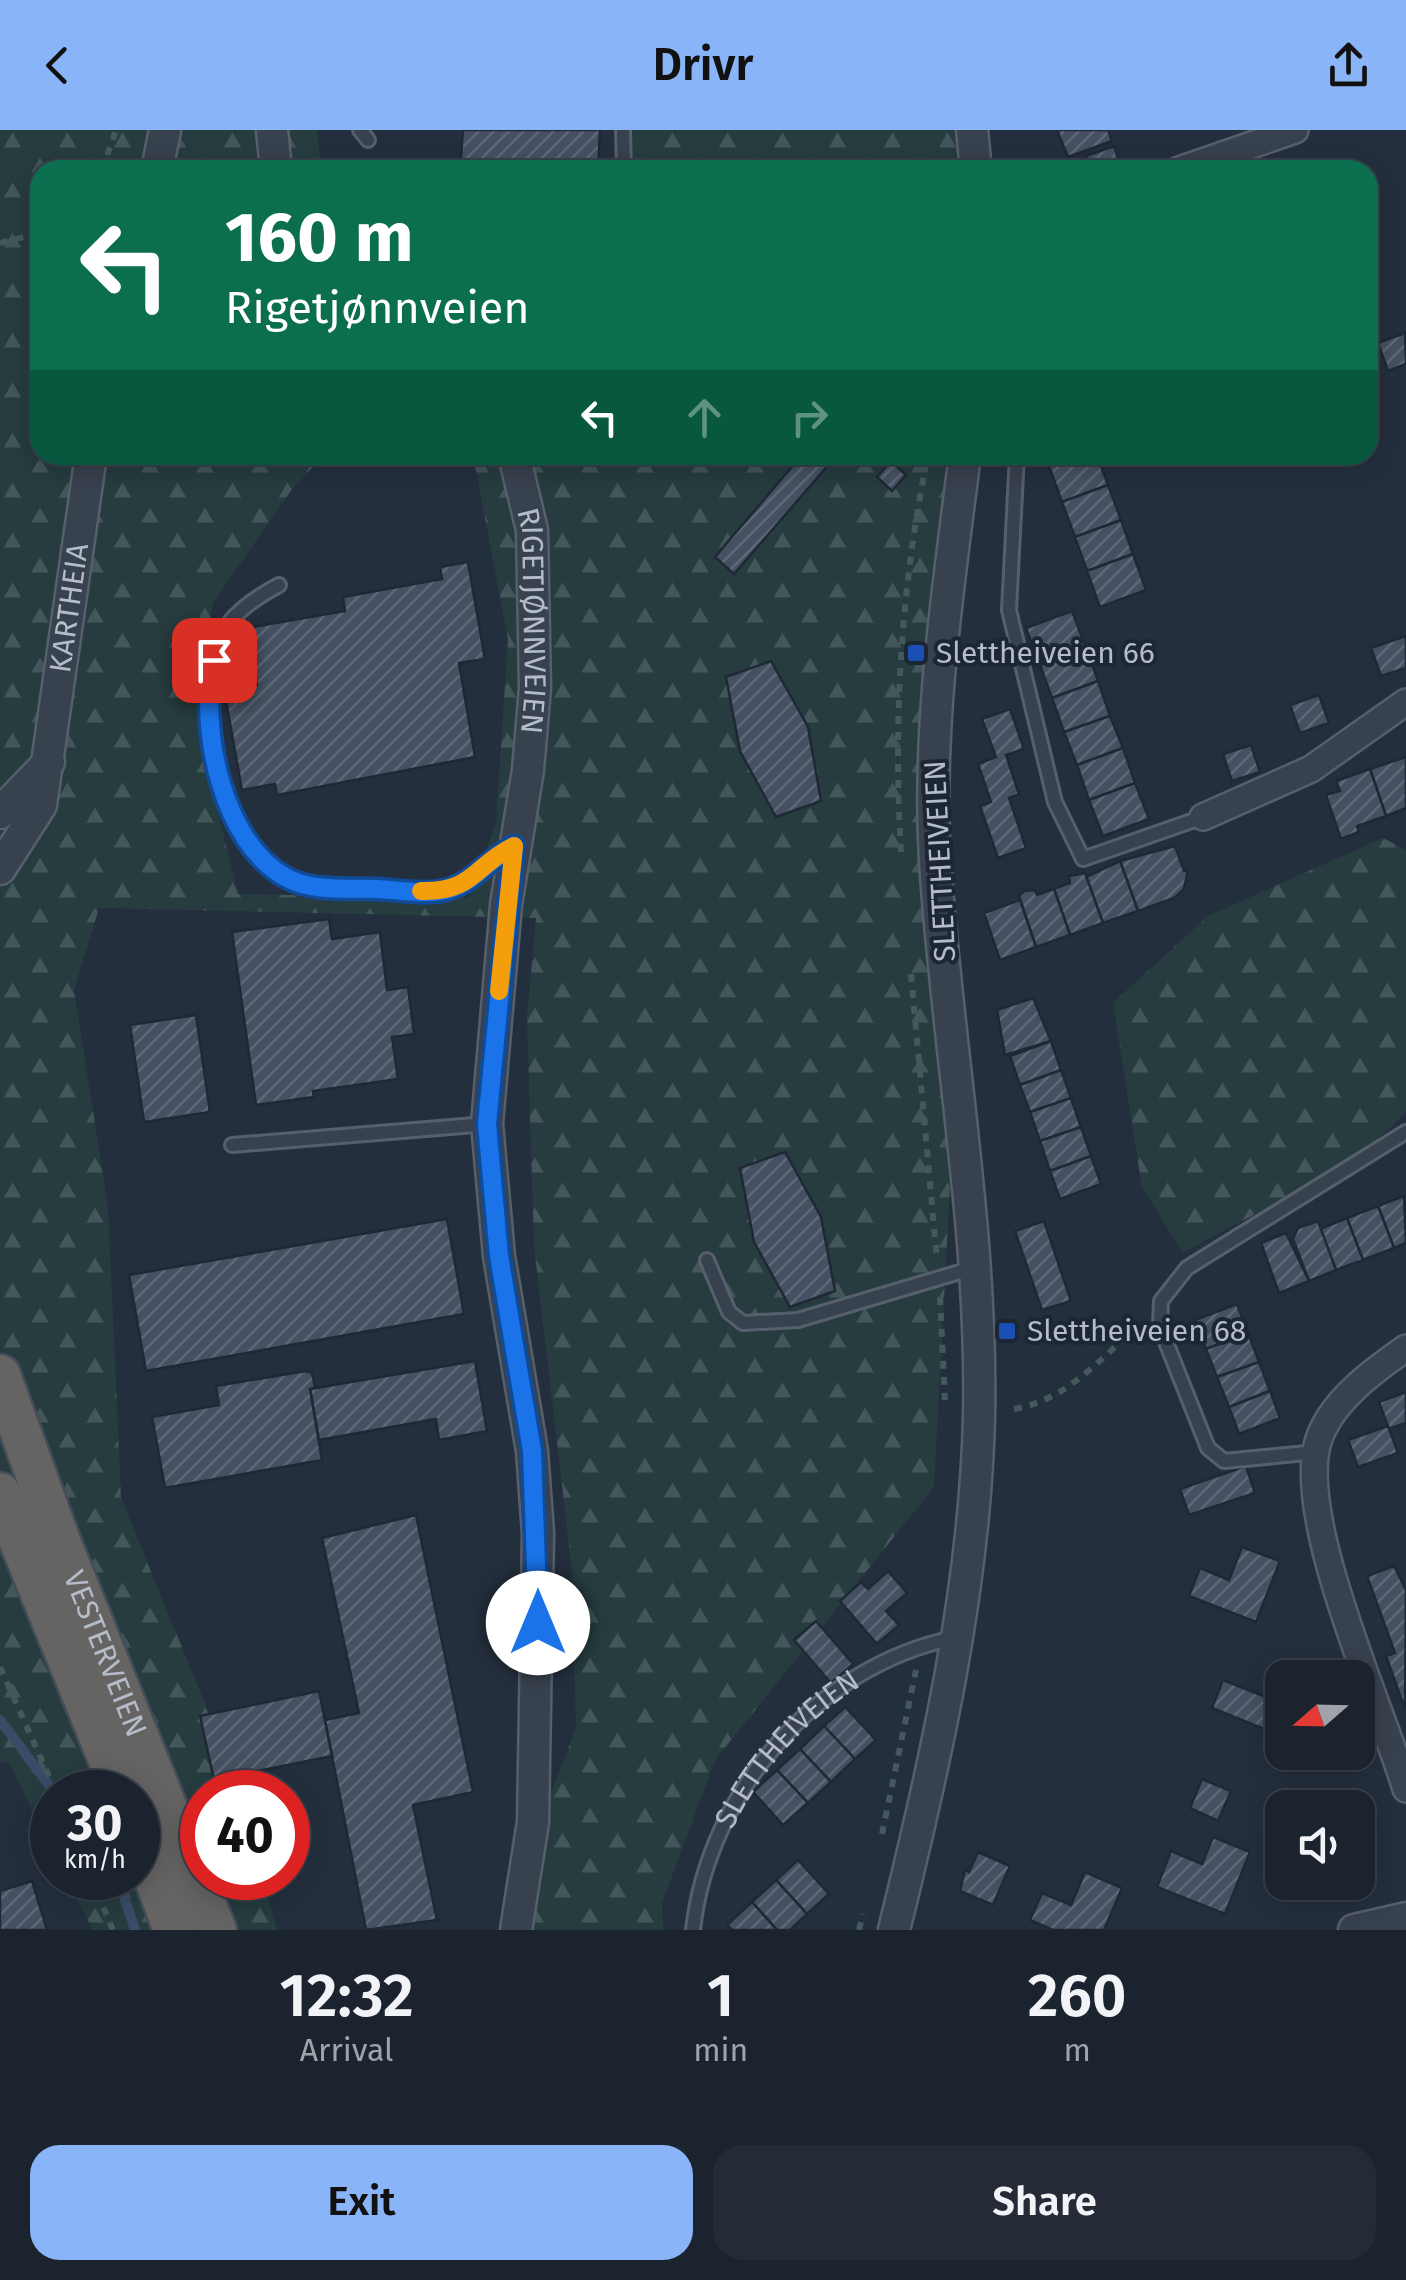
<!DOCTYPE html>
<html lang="en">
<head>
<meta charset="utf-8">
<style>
  :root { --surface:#1b232e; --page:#242b36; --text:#f1f3f6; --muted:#a0a4aa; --line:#39404a; --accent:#8ab4f8 }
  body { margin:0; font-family:"Fira Sans",sans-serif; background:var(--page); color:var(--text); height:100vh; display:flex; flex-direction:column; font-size:38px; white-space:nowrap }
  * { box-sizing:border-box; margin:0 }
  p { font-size:32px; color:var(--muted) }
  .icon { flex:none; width:55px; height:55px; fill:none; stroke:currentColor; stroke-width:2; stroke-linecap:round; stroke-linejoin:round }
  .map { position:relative; height:1800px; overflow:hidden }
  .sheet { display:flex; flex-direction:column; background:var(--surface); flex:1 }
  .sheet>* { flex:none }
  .banner { position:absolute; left:30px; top:30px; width:1348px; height:305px; border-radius:30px; box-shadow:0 5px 25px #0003,0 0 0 2px var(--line); background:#0b6e4f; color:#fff; overflow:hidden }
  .needle { width:65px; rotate:250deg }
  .controls { position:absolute; left:1265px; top:1530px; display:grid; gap:20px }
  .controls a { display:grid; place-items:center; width:110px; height:110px; border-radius:20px; background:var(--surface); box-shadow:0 5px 25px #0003,0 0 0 2px var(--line); font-size:50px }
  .speed { position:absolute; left:30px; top:1640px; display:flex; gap:20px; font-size:50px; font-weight:700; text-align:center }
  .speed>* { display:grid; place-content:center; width:130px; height:130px; border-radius:50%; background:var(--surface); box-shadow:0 5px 25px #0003,0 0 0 2px var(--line); line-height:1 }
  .speed small { font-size:25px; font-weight:400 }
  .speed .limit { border:15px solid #d22; background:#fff; color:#111 }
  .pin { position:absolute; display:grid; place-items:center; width:85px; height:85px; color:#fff; margin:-42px; border-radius:20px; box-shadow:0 5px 15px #0006 }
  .me { position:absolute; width:110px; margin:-55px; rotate:0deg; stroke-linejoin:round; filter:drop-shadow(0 0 8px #0008) }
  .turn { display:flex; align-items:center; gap:35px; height:210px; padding:0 30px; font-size:45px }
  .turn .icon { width:130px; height:130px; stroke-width:2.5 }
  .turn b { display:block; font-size:70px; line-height:85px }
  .lanes { display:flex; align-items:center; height:95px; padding:0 30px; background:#0003; justify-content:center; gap:50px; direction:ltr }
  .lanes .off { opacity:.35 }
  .eta { display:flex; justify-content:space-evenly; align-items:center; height:170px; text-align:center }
  .eta b { font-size:60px; font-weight:600; line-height:70px }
  .button { display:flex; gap:20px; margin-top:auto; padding:20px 30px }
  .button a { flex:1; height:115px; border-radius:30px; background:var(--accent); color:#111; font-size:40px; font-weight:600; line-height:115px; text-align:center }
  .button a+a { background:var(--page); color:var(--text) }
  header { display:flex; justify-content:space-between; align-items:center; height:130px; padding:0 30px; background:var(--accent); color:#111; font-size:45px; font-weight:600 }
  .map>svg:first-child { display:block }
  .forest { fill:url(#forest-firs) }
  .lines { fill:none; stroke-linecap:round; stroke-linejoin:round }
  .stream { stroke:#394c67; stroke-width:10 }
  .building { fill:url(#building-hatch); stroke:#1f2835; stroke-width:2.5 }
  .service-casing { stroke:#565f6c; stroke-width:18 }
  .minor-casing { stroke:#565f6c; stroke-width:30 }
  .tertiary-casing { stroke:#565f6c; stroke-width:35 }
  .trunk-casing { stroke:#434c59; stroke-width:45 }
  .path { stroke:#44595c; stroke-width:6; stroke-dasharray:8 8; stroke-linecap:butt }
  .service { stroke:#38414e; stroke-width:12 }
  .minor { stroke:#38414e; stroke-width:25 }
  .tertiary { stroke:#38414e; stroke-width:30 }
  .trunk { stroke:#656462; stroke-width:40 }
  .route-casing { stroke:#114b97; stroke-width:25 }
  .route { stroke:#1a73e8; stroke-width:18 }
  .slow { stroke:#f59e0b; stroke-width:18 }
  .transit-dot { fill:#1a4fb4; stroke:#1d2633; stroke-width:4 }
  .labels { text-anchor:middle; stroke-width:8; stroke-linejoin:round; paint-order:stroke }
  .street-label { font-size:30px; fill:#b4bcc9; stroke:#1d2633 }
  .poi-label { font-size:30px; fill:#b4bcc9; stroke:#1d2633; text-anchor:start }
</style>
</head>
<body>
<header><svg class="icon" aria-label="back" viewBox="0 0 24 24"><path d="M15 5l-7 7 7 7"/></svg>Drivr<svg class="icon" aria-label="share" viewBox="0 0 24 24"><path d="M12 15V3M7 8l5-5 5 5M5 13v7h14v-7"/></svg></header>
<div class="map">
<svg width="1406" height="1800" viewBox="0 0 1406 1800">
  <defs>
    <pattern id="forest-firs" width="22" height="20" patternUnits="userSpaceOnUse" patternTransform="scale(2.5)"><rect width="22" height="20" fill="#263c3f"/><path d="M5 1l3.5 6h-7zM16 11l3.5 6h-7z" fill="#435659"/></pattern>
    <pattern id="building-hatch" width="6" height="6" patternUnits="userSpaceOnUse" patternTransform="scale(2.5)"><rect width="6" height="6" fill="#455162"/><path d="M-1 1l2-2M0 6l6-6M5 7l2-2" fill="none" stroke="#5d6877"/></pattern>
  </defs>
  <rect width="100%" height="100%" fill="#242f3e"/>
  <g class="forest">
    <polygon points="0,0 317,0 321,40 40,40 40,325 325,325 295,355 212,474 205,630 238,764 469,768 496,693 508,509 473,325 961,325 946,609 955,795 954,980 934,1357 715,1630 662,1773 663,1800 527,1800 547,1674 576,1598 572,1440 534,1116 527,888 536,788 99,778 74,860 108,1077 121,1368 241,1662 202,1662 202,1748 263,1748 277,1800 93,1800 66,1748 138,1748 138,1662 52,1662 52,1720 9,1633 0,1631"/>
    <polygon points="624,0 953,0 961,40 632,40"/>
    <path d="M1383,708L1406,720V982C1351,1042 1254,1082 1183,1123L1142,1057L1113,873L1208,786Z"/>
  </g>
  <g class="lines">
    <g class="stream">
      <polyline points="0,1590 54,1662"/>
      <polyline points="118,1748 135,1800"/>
    </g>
  </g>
  <g class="building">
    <polygon points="463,0 600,0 598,40 460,40"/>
    <polygon points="1057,0 1108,0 1112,11 1068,27"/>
    <polygon points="1114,16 1122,40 1091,40 1086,26"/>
    <polygon points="1405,203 1406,234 1388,241 1378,213"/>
    <polygon points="802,325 837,325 734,444 715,427"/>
    <polygon points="1079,325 1097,325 1108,355 1062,372 1049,336"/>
    <polygon points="891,331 906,345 892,361 877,347"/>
    <polygon points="1108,355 1121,390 1075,407 1062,372"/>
    <polygon points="1121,390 1133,424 1087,441 1075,407"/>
    <polygon points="1133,424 1146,460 1100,477 1087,441"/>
    <polygon points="468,432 485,529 459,533 475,627 277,665 275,654 242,660 224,560 257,555 247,498 345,481 343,467 442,449 440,437"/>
    <polygon points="1072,481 1086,518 1040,535 1026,498"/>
    <polygon points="1406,506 1406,538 1381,546 1371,518"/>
    <polygon points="1086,518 1098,551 1052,568 1040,535"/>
    <polygon points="771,531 808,597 821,671 776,687 740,621 726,547"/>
    <polygon points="1098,551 1110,586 1064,602 1052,568"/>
    <polygon points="1319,565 1329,593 1300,603 1290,575"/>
    <polygon points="1010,579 1024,619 1006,625 1019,664 1009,668 1026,718 998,728 980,676 991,672 978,634 996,627 982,589"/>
    <polygon points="1110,586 1123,618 1077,635 1064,602"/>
    <polygon points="1251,615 1260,642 1232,651 1223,624"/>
    <polygon points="1123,618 1135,653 1089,670 1077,635"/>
    <polygon points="1406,627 1406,678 1386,686 1370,639"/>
    <polygon points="1370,639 1386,686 1357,696 1359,702 1341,709 1326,665 1340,661 1336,651"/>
    <polygon points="1135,653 1149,689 1103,706 1089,670"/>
    <polygon points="1175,716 1184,741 1188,740 1184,759 1174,768 1138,781 1120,731"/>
    <polygon points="1120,731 1138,781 1103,793 1086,747"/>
    <polygon points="1085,743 1103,793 1070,805 1054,759 1070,753 1069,746"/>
    <polygon points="1054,759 1070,805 1036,817 1019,766 1024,761 1035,760 1037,765"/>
    <polygon points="1020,770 1036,817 1000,830 984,783"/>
    <polygon points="329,789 332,809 380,802 387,860 408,857 414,904 392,907 398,949 313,961 314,967 256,975 232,802"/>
    <polygon points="1033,868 1051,911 1005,925 997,880"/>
    <polygon points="196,885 210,982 144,992 130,895"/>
    <polygon points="1051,911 1061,940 1020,955 1010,926"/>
    <polygon points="1061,940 1071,968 1030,982 1020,955"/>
    <polygon points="1071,968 1081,997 1040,1011 1030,982"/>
    <polygon points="1081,997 1091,1026 1050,1041 1040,1011"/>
    <polygon points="785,1022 821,1087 835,1161 790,1177 754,1112 740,1038"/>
    <polygon points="1091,1026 1101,1054 1060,1069 1050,1041"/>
    <polygon points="1404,1066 1406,1113 1394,1118 1378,1076"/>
    <polygon points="1378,1076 1394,1118 1363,1130 1347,1088"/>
    <polygon points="1347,1088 1363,1130 1336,1140 1320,1099"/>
    <polygon points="447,1089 464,1184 146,1241 129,1145"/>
    <polygon points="1044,1091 1071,1171 1042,1180 1015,1101"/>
    <polygon points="1318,1091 1336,1140 1309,1151 1293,1109 1298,1098"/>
    <polygon points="1286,1103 1309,1151 1279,1163 1261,1113"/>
    <polygon points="1237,1174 1248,1203 1206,1219 1195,1190"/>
    <polygon points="1248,1203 1259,1232 1217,1247 1206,1219"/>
    <polygon points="475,1231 487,1301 439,1310 436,1289 319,1310 310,1259"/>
    <polygon points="1259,1232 1270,1261 1229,1277 1217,1247"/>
    <polygon points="306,1241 312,1243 315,1258 310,1259 322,1330 165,1358 152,1287 219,1275 216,1256"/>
    <polygon points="1270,1261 1280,1288 1239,1304 1229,1277"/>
    <polygon points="1406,1262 1406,1293 1389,1299 1379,1272"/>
    <polygon points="1388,1296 1398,1323 1358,1337 1348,1310"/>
    <polygon points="1246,1336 1255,1363 1189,1385 1180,1359"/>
    <polygon points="416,1385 473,1662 413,1675 437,1790 366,1800 325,1590 359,1583 322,1408"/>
    <polygon points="1242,1417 1280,1431 1256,1492 1189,1466 1200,1438 1229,1450"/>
    <polygon points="1394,1436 1406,1460 1405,1579 1386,1526 1395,1523 1367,1446"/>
    <polygon points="888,1441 907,1463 886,1481 899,1495 877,1514 840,1471 861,1452 868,1459"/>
    <polygon points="816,1491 853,1534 831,1553 794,1510"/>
    <polygon points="1278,1533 1315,1548 1282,1548 1282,1606 1212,1578 1223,1550 1266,1567"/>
    <polygon points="319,1561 332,1626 214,1650 200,1586"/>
    <polygon points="845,1577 876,1610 855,1629 824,1596"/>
    <polygon points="824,1596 855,1629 831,1652 800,1619"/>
    <polygon points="800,1619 831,1652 808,1673 777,1640"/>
    <polygon points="777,1640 808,1673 783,1695 753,1662"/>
    <polygon points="1202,1649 1231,1661 1218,1691 1190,1678"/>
    <polygon points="1358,1683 1378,1691 1358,1743"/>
    <polygon points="1213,1707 1250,1722 1225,1784 1157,1757 1171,1721 1202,1734"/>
    <polygon points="978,1722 1010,1736 993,1775 960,1761 965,1740 969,1742"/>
    <polygon points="798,1730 829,1764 807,1784 776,1750"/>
    <polygon points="1085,1742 1122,1758 1104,1800 1053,1800 1030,1790 1042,1763 1071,1775"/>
    <polygon points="776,1750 807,1784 790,1800 777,1800 752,1772"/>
    <polygon points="32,1751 47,1800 0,1800 0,1761"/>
    <polygon points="752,1772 777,1800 732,1800 727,1795"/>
  </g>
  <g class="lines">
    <defs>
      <g id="service">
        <polyline points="360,0 368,10"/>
        <polyline points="623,0 624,40"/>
        <polyline points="1017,325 1009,480 1055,672 1083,729 1203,687"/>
        <path d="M279,455C255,468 229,485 218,511C190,580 221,707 285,747C304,759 418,766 443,761C474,755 485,729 512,717"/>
        <polyline points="232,1015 487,994"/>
        <polyline points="707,1130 729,1182 743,1193 798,1190 973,1138"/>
        <polyline points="1317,1322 1224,1331 1208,1318 1160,1197 1161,1171 1187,1138 1406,1002"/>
        <path id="s1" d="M693,1800C708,1663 817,1536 954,1508"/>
      </g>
      <g id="minor">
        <polyline points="1179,40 1295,0"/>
        <polyline points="1203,687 1311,639 1406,572"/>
        <path d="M1406,1218C1373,1241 1330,1272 1318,1312C1295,1389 1382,1579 1406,1659"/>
      </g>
      <g id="tertiary">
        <polyline points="272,0 276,40"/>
        <polyline points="972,0 976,40"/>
        <polyline points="157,40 165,0"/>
        <path id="s2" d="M514,325L532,400L535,558L528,640L506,775L487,994L499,1126L532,1321L538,1403L533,1692L516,1800"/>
        <polyline points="0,683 49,632"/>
        <path id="s3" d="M0,739L41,675L91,325"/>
        <path d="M894,1800C935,1634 975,1459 979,1287C983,1102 947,916 935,731C927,596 948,459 965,325"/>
        <polyline points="1354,1800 1406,1788"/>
      </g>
      <g id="trunk">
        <path id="s4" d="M0,1245L60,1411L216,1800"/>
        <polyline points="0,1363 122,1662"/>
        <polyline points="138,1704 174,1800"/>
      </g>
    </defs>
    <use href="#service" class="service-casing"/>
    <use href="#minor" class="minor-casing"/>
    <use href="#tertiary" class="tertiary-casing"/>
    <use href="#trunk" class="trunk-casing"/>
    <g class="path">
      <polyline points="102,40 116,0"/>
      <polyline points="0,113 40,103"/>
      <path d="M901,722C893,589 901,455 928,325"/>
      <polyline points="911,844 937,1130"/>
      <polyline points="940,1167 945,1270"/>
      <path d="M1014,1279C1064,1271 1096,1233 1134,1200H1141"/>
      <polyline points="0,1537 56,1662"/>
      <polyline points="882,1704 916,1540"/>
      <polyline points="91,1748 113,1800"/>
      <polyline points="859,1800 863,1784"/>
    </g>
    <use href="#service" class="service"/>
    <use href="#minor" class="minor"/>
    <use href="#tertiary" class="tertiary"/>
    <use href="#trunk" class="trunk"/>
  </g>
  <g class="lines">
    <defs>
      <path id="route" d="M214,530C198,596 222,714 287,748C313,762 349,758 377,759C398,760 425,765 446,760C476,752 487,729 514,716L487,994L499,1126L532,1321L538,1493"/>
    </defs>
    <use href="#route" class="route-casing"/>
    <use href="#route" class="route"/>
    <path class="slow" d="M421,761C475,762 474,735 514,716L499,861"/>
  </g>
  <g class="transit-dot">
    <rect x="906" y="513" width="20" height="20" rx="5"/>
    <rect x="997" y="1191" width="20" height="20" rx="5"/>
  </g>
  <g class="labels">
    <g class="street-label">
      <text dy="10" stroke="none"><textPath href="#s3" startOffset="275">KARTHEIA</textPath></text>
      <text dy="10" stroke="none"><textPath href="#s2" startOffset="168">RIGETJØNNVEIEN</textPath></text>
      <text transform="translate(940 731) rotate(-93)" y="10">SLETTHEIVEIEN</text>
      <text dy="10" stroke="none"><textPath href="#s4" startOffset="298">VESTERVEIEN</textPath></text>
      <text dy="10" stroke="none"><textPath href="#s1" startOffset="210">SLETTHEIVEIEN</textPath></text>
    </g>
    <g class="poi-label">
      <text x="936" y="533">Slettheiveien 66</text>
      <text x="1027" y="1211">Slettheiveien 68</text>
    </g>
  </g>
</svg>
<div class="controls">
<a><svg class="needle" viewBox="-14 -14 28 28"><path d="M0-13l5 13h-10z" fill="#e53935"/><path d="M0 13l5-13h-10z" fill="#a0a4aa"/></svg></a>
<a><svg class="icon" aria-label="sound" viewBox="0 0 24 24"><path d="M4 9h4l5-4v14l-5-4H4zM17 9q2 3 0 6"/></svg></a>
</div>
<div class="speed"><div>30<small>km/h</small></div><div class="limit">40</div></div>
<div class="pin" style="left:214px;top:530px;background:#d93025"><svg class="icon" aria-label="arrive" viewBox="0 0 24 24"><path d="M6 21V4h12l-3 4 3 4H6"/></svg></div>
<svg class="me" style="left:538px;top:1493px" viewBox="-20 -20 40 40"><circle r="19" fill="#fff"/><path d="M0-13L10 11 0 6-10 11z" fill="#1a73e8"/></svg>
<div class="banner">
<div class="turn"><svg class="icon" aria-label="left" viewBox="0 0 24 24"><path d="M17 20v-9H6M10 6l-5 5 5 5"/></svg><div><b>160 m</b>Rigetjønnveien</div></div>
<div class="lanes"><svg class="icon" aria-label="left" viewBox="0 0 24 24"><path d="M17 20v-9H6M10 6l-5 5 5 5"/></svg><svg class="icon off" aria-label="ahead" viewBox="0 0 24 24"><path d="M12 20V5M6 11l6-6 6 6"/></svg><svg class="icon off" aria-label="right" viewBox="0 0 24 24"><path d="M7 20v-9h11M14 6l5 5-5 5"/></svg></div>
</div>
</div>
<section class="sheet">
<div class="eta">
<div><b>12:32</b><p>Arrival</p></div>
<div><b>1</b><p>min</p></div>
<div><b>260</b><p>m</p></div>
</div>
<div class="button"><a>Exit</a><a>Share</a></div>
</section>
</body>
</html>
